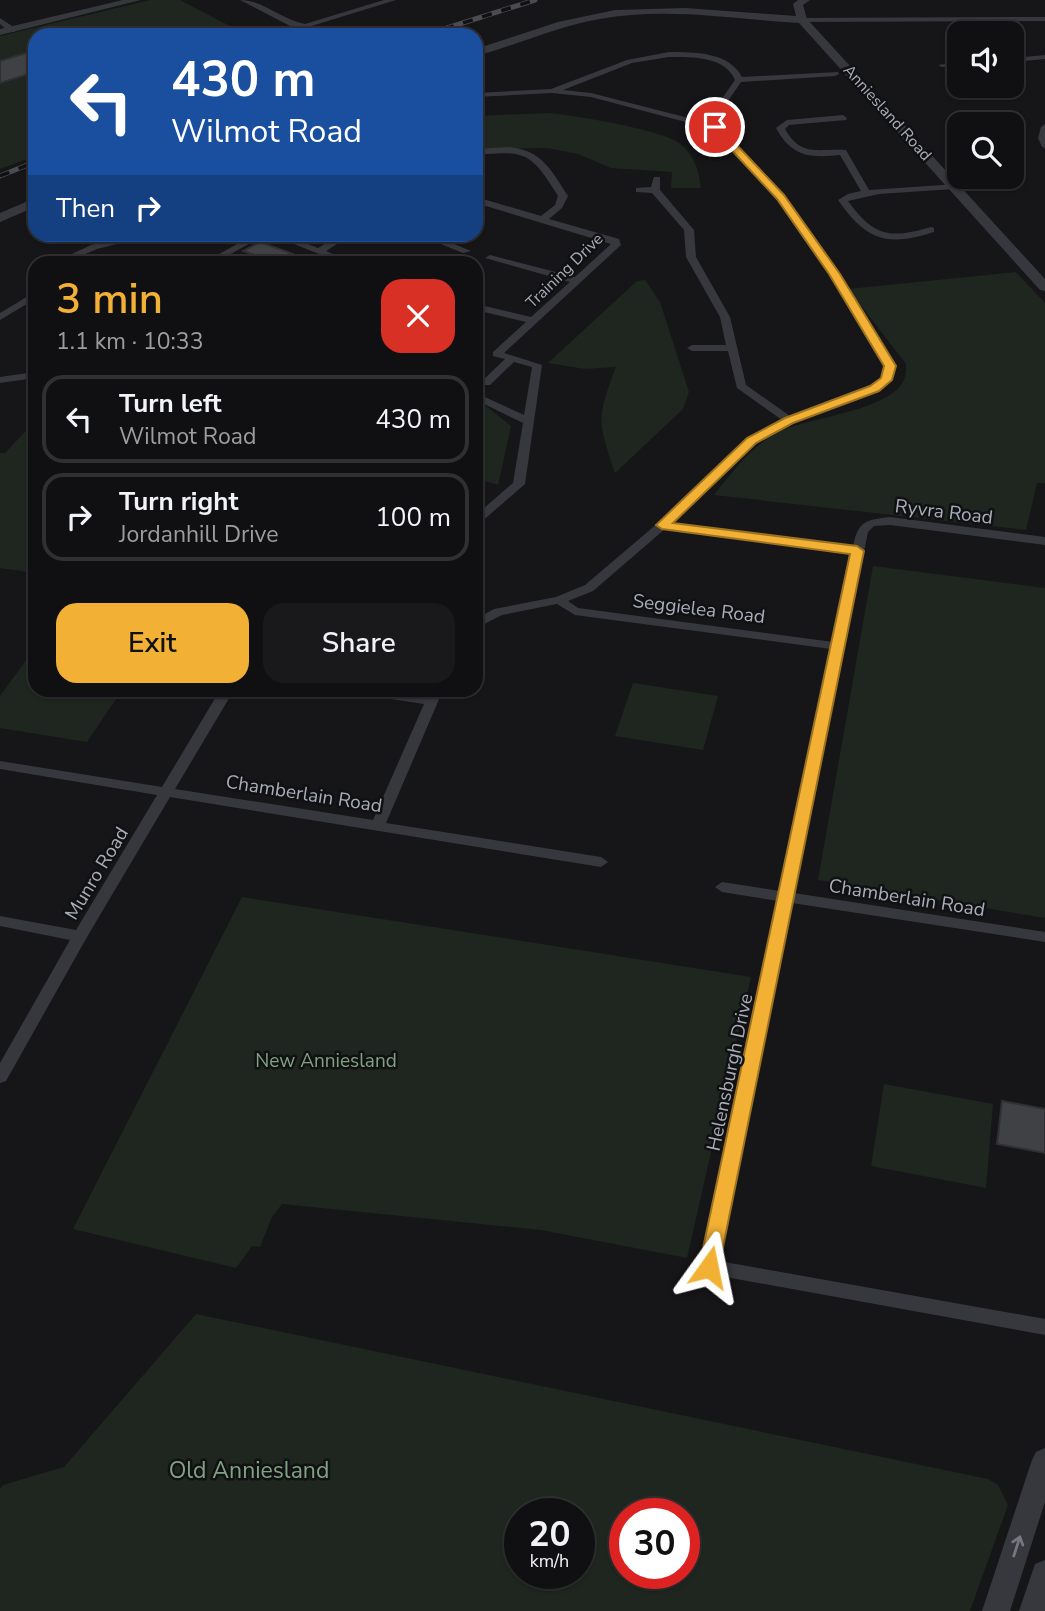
<!DOCTYPE html>
<html lang="en">
<head>
<meta charset="utf-8">
<style>
  :root { --surface:#101012; --page:#19191b; --text:#f1f3f6; --muted:#9c9d9f; --line:#303032; --accent:#f2b134 }
  body { margin:0; font-family:"Nunito Sans",sans-serif; background:var(--page); color:var(--text); height:100vh; display:flex; flex-direction:column; font-size:26px; white-space:nowrap }
  * { box-sizing:border-box; margin:0 }
  p { font-size:23px; color:var(--muted) }
  .icon { flex:none; width:38px; height:38px; fill:none; stroke:currentColor; stroke-width:2; stroke-linecap:round; stroke-linejoin:round }
  .map { position:relative; flex:1; overflow:hidden }
  .drawer { position:absolute; left:28px; top:256px; width:455px; height:441px; display:flex; flex-direction:column; background:var(--surface); border-radius:21px; box-shadow:0 2px 5px #0004,0 0 0 2px var(--line) }
  .drawer>* { flex:none }
  .top-card { position:absolute; left:28px; top:28px; width:455px; height:214px; border-radius:21px; box-shadow:0 2px 5px #0004,0 0 0 2px var(--line); background:#1a4fa0; color:#fff; overflow:hidden }
  .controls { position:absolute; left:947px; top:21px; display:grid; gap:14px }
  .controls a { display:grid; place-items:center; width:77px; height:77px; border-radius:14px; background:var(--surface); box-shadow:0 2px 5px #0004,0 0 0 2px var(--line); font-size:35px }
  .speed { position:absolute; left:504px; top:1498px; display:flex; gap:14px; font-size:35px; font-weight:700; text-align:center }
  .speed>* { display:grid; place-content:center; width:91px; height:91px; border-radius:50%; background:var(--surface); box-shadow:0 2px 5px #0004,0 0 0 2px var(--line); line-height:1 }
  .speed small { font-size:18px; font-weight:400 }
  .speed .limit { border:10px solid #d22; background:#fff; color:#111 }
  .pin { position:absolute; display:grid; place-items:center; width:60px; height:60px; color:#fff; margin:-30px; border:4px solid #fff; border-radius:50%; box-shadow:0 2px 7px #0007 }
  .me { position:absolute; width:77px; margin:-38px; rotate:12deg; stroke-linejoin:round; filter:drop-shadow(0 0 5px #0008) }
  .turn { display:flex; align-items:center; gap:24px; height:147px; padding:0 28px; font-size:32px }
  .turn .icon { width:91px; height:91px; stroke-width:2.5 }
  .turn b { display:block; font-size:49px; line-height:60px }
  .then { display:flex; align-items:center; height:66px; padding:0 28px; background:#0003; gap:14px; font-size:26px }
  .round { display:grid; place-items:center; flex:none; width:74px; height:74px; border-radius:21px; background:var(--page) }
  .overview { display:flex; align-items:center; justify-content:space-between; height:119px; padding:0 28px }
  h1 { font-size:42px; font-weight:600; line-height:52px; color:var(--accent) }
  .action { display:flex; gap:14px; margin-top:auto; padding:14px 28px }
  .action a { flex:1; height:80px; border-radius:21px; background:var(--accent); color:#111; font-size:28px; font-weight:600; line-height:80px; text-align:center }
  .action a+a { background:var(--page); color:var(--text) }
  ul { padding:0; list-style:none }
  li { display:flex; align-items:center; gap:21px; height:88px; margin:0 14px 10px; padding:0 14px; border:4px solid var(--line); border-radius:21px }
  li div { flex:1 }
  li b { display:block; font-size:26px }
  li em { font-style:normal }
  .map>svg:first-child { display:block }
  .green { fill:#1e261f; fill-rule:evenodd }
  .building { fill:#404145; stroke:#303034; stroke-width:2 }
  .lines { fill:none; stroke-linecap:round; stroke-linejoin:round }
  .minor { fill:#37383d; fill-rule:evenodd }
  .tertiary { fill:#37383d; fill-rule:evenodd }
  .rail-casing { stroke:#4a4c52; stroke-width:5 }
  .rail { stroke:#111113; stroke-width:3.5; stroke-dasharray:10; stroke-linecap:butt }
  .oneway { stroke:#757881 }
  .route { fill:#f2b134; stroke:#9d7322; stroke-width:2 }
  .labels { text-anchor:middle; stroke-width:5; stroke-linejoin:round; paint-order:stroke }
  .far-street-label { font-size:16px; fill:#a8adb8; stroke:#111113 }
  .street-label { font-size:19px; fill:#a8adb8; stroke:#111113 }
  .park-label { font-size:19px; fill:#7fa381; stroke:#111113 }
  .near-park-label { font-size:23px; fill:#7fa381; stroke:#111113 }
</style>
</head>
<body>
<div class="map">
<svg width="1045" height="1611" viewBox="0 0 1045 1611">
  <rect width="100%" height="100%" fill="#161618"/>
  <g class="green">
    <polygon points="150,0 180,0 247,35 35,35 35,156 0,169 0,36"/>
    <path d="M548,113C574,115 655,129 676,141C693,151 699,170 701,188H671L672,172L611,168L578,154L547,148L476,149V116Z"/>
    <path d="M1016,272L1045,303V483H1037L1026,530L714,495C733,471 755,441 785,429C813,418 891,409 904,380C906,376 906,368 906,364L848,289Z"/>
    <path d="M645,280L660,302L689,392L683,409L615,473C598,421 596,419 616,367L585,369L548,363L637,281Z"/>
    <polygon points="480,401 511,426 498,485 476,478 476,405"/>
    <polygon points="35,421 35,573 0,568 0,453 5,453"/>
    <polygon points="873,566 1045,588 1045,918 818,880"/>
    <polygon points="35,648 35,690 122,690 87,742 0,728 0,696"/>
    <polygon points="633,683 718,696 703,750 615,736"/>
    <polygon points="242,897 751,977 687,1258 541,1230 282,1204 272,1217 260,1247 252,1246 236,1268 73,1229"/>
    <polygon points="884,1084 993,1104 986,1188 871,1166"/>
    <path d="M196,1314L988,1479L998,1485L1008,1505L970,1611H0V1489L3,1485L64,1467ZM520,1514H579V1573H520ZM625,1514H684V1573H625Z"/>
  </g>
  <g class="building">
    <polygon points="29,52 35,55 35,72 0,83 0,61"/>
    <polygon points="260,242 312,261 311,262 274,262 243,251"/>
    <polygon points="1002,1101 1045,1109 1045,1153 997,1144"/>
  </g>
  <g class="lines">
    <g class="minor">
      <path d="M240,0C263,0 282,20 305,24L384,0H396L305,28L290,26Z"/>
      <polygon points="1045,17 1045,21 802,22 798,20 802,18"/>
      <polygon points="0,18 15,28 15,32 9,32 0,24"/>
      <path d="M669,52C695,52 729,52 742,77L838,72L839,74L835,76L741,82L724,107L719,127L784,195L839,274L895,366L891,380L879,391L793,422L755,443L671,523L853,547C858,521 865,520 890,517L1045,537V545L890,525L874,526L868,532L794,893L1045,932V942L792,903L719,1261L1045,1319V1335L709,1274L703,1272L700,1267L778,901L722,892L715,887L722,882L780,891L831,649L575,615L557,604L502,615L476,628V619L494,609L556,597L585,585L658,523L747,439L782,420L737,388L728,351H692L687,348L692,345H726L720,317L686,257L684,230L652,193L636,192V188L651,187L654,177H660V190L694,230L696,257L730,317L746,385L790,416L871,387L881,379L885,366L829,274L778,199L712,129L591,97L552,93L476,97V93L551,89L627,60ZM669,57C692,57 725,56 735,80L716,107L712,124L591,93L563,90L632,63ZM665,529L851,554L833,642L578,608L568,601L593,591Z"/>
      <polygon points="1045,55 1045,59 1012,62 1012,58"/>
      <polygon points="959,62 959,66 942,67 938,65"/>
      <path d="M843,115L847,118L846,120L789,125L785,129C801,158 819,148 846,150L869,190L957,184V188L954,189L879,194L848,201C874,237 890,239 931,227L934,228V232C887,247 867,241 838,200L848,194L861,191L840,155C810,158 792,157 776,128L787,120Z"/>
      <polygon points="1045,124 1045,148 1042,147 1038,138 1041,127"/>
      <path d="M509,147C542,150 551,170 568,196L562,208L549,219L619,239L621,245L504,353L542,365L525,484L480,523L476,525V515L513,483L523,423L476,400V393L524,415L532,367L514,362L490,385H482V381L505,359L493,356V352L526,322L476,310V304L531,317L570,282L485,258L490,255L575,277L611,244L476,203V197L541,216L555,205L558,196C531,153 527,150 476,155V149Z"/>
      <polygon points="137,234 156,234 97,249 67,262 55,262 91,245"/>
      <polygon points="255,234 267,234 216,262 205,262"/>
      <polygon points="269,234 283,234 318,248 341,234 353,234 326,251 351,262 339,262"/>
      <polygon points="416,234 430,234 471,251 463,253"/>
      <polygon points="35,292 35,299 0,320 0,313"/>
      <polygon points="35,372 35,378 0,383 0,377"/>
      <polygon points="220,690 234,690 175,789 373,820 424,704 358,694 351,690 382,690 428,696 431,690 443,690 386,823 601,857 608,862 601,867 170,797 87,937 6,1081 0,1083 0,1063 70,940 0,926 0,916 76,930 157,795 0,769 0,761 162,787"/>
    </g>
    <g class="tertiary">
      <polygon points="123,0 141,0 0,35 0,29"/>
      <path d="M798,0H810L803,5L807,19L1045,279V291L1040,290L799,23C733,19 666,7 600,19C557,26 518,45 476,56V49L558,22L615,10L685,8L796,16L793,4Z"/>
      <polygon points="35,198 35,207 0,222 0,213"/>
      <polygon points="1045,1448 1045,1502 1010,1611 982,1611 1032,1460 1036,1452"/>
      <polygon points="1045,1560 1045,1611 1019,1611 1035,1564"/>
    </g>
    <defs>
      <g id="rail">
        <polyline points="425,35 535,0"/>
        <polyline points="0,176 35,162"/>
      </g>
    </defs>
    <use href="#rail" class="rail-casing"/>
    <use href="#rail" class="rail"/>
  </g>
  <defs><path id="oneway-shaft" d="M-6 0H5M1.5-3L5.5 0L1.5 3" fill="none" stroke-width="1.6" stroke-linecap="round" stroke-linejoin="round" transform="scale(1.75)"/></defs>
  <use class="oneway" href="#oneway-shaft" transform="translate(1017 1546) rotate(-72)"/>
  <polygon class="route" points="712,125 718,125 784,195 840,274 896,366 892,380 879,391 793,423 756,443 673,523 857,546 864,551 719,1267 716,1273 709,1275 702,1273 699,1267 850,554 662,529 656,525 747,438 785,418 870,386 881,378 884,366 829,274 777,199 712,129"/>
  <g class="labels">
    <g class="far-street-label">
      <text transform="translate(888 112) rotate(48)" y="6">Anniesland Road</text>
      <text transform="translate(564 270) rotate(-44)" y="6">Training Drive</text>
    </g>
    <g class="street-label">
      <text transform="translate(944 511) rotate(7)" y="7">Ryvra Road</text>
      <text transform="translate(699 608) rotate(7)" y="7">Seggielea Road</text>
      <text transform="translate(304 793) rotate(9)" y="7">Chamberlain Road</text>
      <text transform="translate(96 873) rotate(-59)" y="7">Munro Road</text>
      <text transform="translate(907 897) rotate(9)" y="7">Chamberlain Road</text>
      <text transform="translate(729 1072) rotate(-78)" y="7">Helensburgh Drive</text>
    </g>
    <g class="park-label">
      <text x="326" y="1067">New Anniesland</text>
    </g>
    <g class="near-park-label">
      <text x="249" y="1478">Old Anniesland</text>
    </g>
  </g>
</svg>
<div class="controls">
<a><svg class="icon" aria-label="sound" viewBox="0 0 24 24"><path d="M4 9h4l5-4v14l-5-4H4zM17 9q2 3 0 6"/></svg></a>
<a><svg class="icon" aria-label="search" viewBox="0 0 24 24"><circle cx="10" cy="10" r="6"/><path d="M15 15l6 6"/></svg></a>
</div>
<div class="speed"><div>20<small>km/h</small></div><div class="limit">30</div></div>
<div class="pin" style="left:715px;top:127px;background:#d93025"><svg class="icon" aria-label="arrive" viewBox="0 0 24 24"><path d="M6 21V4h12l-3 4 3 4H6"/></svg></div>
<svg class="me" style="left:709px;top:1267px" viewBox="-20 -20 40 40"><path d="M0-17L14 15 0 8-14 15z" fill="#f2b134" stroke="#fff" stroke-width="4"/></svg>
<div class="top-card">
<div class="turn"><svg class="icon" aria-label="left" viewBox="0 0 24 24"><path d="M17 20v-9H6M10 6l-5 5 5 5"/></svg><div><b>430 m</b>Wilmot Road</div></div>
<div class="then">Then<svg class="icon" aria-label="right" viewBox="0 0 24 24"><path d="M7 20v-9h11M14 6l5 5-5 5"/></svg></div>
</div>
<section class="drawer">
<div class="overview"><div><h1>3 min</h1><p>1.1 km · 10:33</p></div><a class="round" style="background:#d93025;color:#fff"><svg class="icon" aria-label="close" viewBox="0 0 24 24"><path d="M6 6l12 12M18 6L6 18"/></svg></a></div>
<ul>
<li><svg class="icon" aria-label="left" viewBox="0 0 24 24"><path d="M17 20v-9H6M10 6l-5 5 5 5"/></svg><div><b>Turn left</b><p>Wilmot Road</p></div><em>430 m</em></li>
<li><svg class="icon" aria-label="right" viewBox="0 0 24 24"><path d="M7 20v-9h11M14 6l5 5-5 5"/></svg><div><b>Turn right</b><p>Jordanhill Drive</p></div><em>100 m</em></li>
</ul>
<div class="action"><a>Exit</a><a>Share</a></div>
</section>
</div>
</body>
</html>
